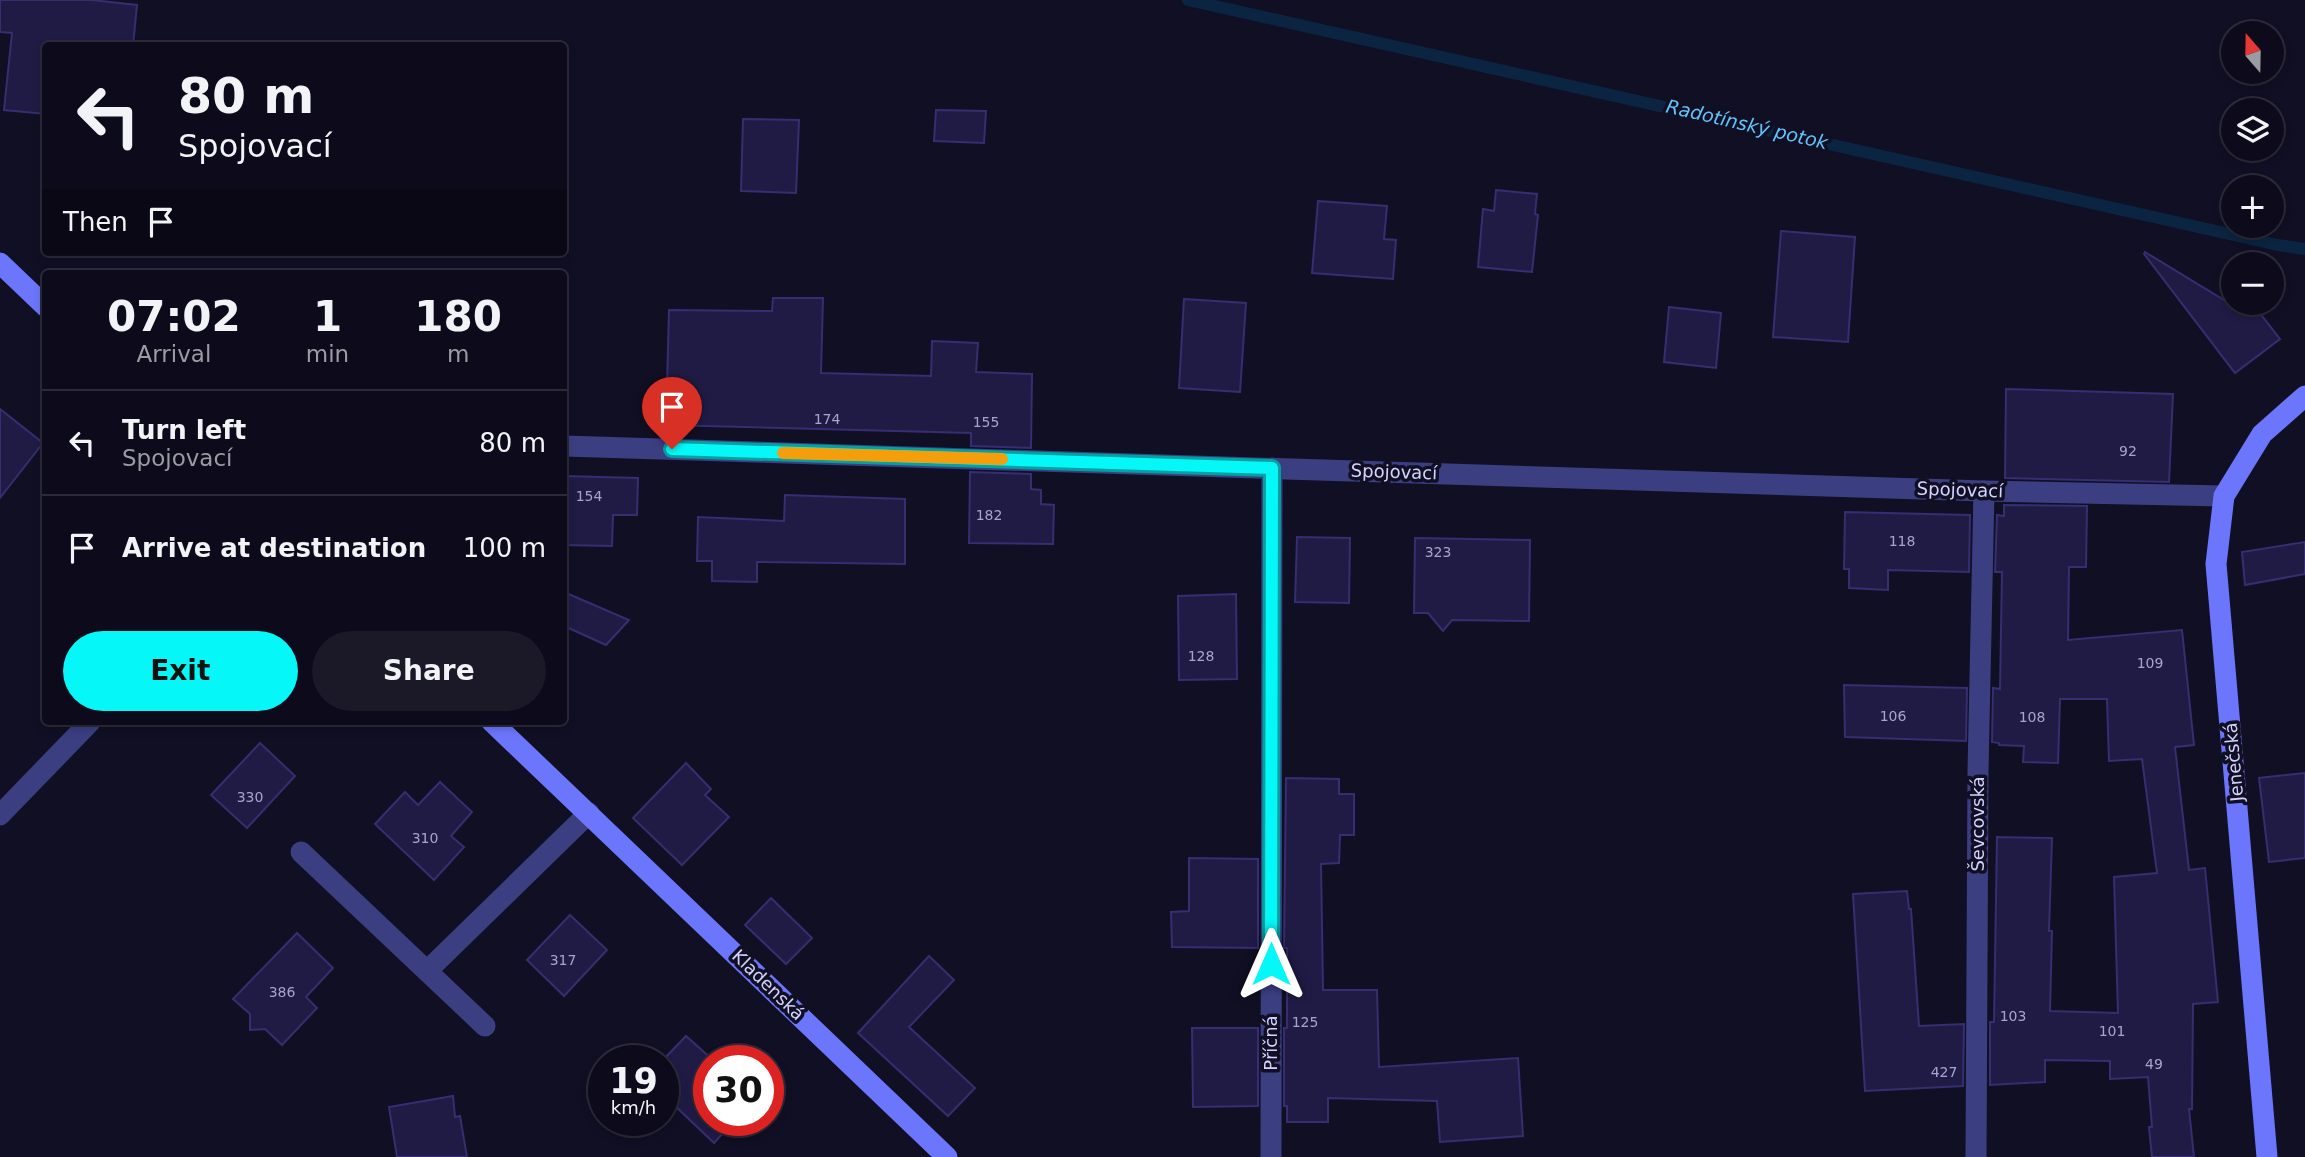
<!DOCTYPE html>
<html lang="en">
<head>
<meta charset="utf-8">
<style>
  :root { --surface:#0d0b1b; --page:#1b1928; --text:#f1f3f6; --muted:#9a9ba3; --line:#2d2b3a; --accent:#05f7f8 }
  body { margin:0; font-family:"DejaVu Sans",sans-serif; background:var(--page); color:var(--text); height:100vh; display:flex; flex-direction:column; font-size:26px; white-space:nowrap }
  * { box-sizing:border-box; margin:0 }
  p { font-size:23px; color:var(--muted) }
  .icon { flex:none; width:38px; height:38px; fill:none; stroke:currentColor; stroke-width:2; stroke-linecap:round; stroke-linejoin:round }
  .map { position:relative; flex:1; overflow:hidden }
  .panel { position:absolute; left:42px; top:270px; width:525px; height:455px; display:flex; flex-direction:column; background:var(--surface); border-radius:7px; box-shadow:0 4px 10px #0003,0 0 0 2px var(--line) }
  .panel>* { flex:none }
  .hud { position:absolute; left:42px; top:42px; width:525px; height:214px; border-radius:7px; box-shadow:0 4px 10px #0003,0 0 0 2px var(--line); background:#0d0b1b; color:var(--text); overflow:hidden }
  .needle { width:46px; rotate:340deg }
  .tools { position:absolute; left:2221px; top:21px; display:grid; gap:14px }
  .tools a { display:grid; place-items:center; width:63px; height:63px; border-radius:50%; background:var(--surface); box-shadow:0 4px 10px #0003,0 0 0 2px var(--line); font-size:35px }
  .speed { position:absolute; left:588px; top:1045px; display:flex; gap:14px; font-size:35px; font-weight:700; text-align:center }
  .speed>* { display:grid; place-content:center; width:91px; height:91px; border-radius:50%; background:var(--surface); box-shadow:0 4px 10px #0003,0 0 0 2px var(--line); line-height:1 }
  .speed small { font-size:18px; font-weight:400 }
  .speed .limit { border:10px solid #d22; background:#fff; color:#111 }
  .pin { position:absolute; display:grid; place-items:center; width:60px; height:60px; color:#fff; margin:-72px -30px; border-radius:50% 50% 50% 0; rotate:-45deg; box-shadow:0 0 7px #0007 }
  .pin .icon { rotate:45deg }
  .me { position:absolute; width:77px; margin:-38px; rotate:0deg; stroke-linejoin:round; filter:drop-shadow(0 0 5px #0008) }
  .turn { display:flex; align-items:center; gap:24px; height:147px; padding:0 21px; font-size:32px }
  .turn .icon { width:91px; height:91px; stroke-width:2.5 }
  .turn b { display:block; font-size:49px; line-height:60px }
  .then { display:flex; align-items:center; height:66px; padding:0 21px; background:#0003; gap:14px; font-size:26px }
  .eta { display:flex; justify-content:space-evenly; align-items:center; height:119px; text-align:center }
  .eta b { font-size:42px; font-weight:700; line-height:49px }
  .cta { display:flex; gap:14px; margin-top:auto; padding:14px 21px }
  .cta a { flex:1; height:80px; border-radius:42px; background:var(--accent); color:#111; font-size:28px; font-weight:700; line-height:80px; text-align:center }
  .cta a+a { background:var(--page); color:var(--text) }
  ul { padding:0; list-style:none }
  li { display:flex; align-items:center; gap:21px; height:105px; padding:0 21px; border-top:2px solid var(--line) }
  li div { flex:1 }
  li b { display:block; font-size:26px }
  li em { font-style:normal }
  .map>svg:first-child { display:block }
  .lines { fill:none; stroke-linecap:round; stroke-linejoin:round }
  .stream { stroke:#0b2441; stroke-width:12 }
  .building { fill:#201b45; stroke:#352e70; stroke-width:2 }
  .street { stroke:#3b3f82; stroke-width:21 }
  .secondary { stroke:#6c76fc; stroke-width:21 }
  .route-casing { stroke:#03a1a1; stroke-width:18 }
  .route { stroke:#05f7f8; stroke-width:12 }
  .slow { stroke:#f59e0b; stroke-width:12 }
  .labels { text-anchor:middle; stroke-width:7; stroke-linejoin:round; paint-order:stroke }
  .number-label { font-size:14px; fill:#a7a5d0 }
  .street-label { font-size:18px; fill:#d4d3fe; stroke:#110f24 }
  .water-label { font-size:19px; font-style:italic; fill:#63c4fc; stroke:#110f24 }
</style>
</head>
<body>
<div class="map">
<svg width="2305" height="1157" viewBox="0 0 2305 1157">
  <rect width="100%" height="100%" fill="#110f24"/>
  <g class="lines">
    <polyline class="stream" points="1188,0 2278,245 2305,249"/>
  </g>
  <g class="building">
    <polygon points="0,0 92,0 137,5 133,46 84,42 83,46 46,46 46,114 4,110 12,33 0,32"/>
    <polygon points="936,110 986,111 984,143 934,141"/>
    <polygon points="743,119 799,120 796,193 741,191"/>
    <polygon points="1496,190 1537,194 1535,214 1538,215 1532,272 1478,267 1483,209 1494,211"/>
    <polygon points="1318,201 1387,206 1384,239 1396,240 1393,279 1312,273"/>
    <polygon points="1781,231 1855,237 1848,342 1773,337"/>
    <polygon points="2145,252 2229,303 2252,303 2280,339 2235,373 2144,254"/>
    <polygon points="773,298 823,298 821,373 931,376 932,341 978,343 976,372 1032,374 1031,448 971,446 971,433 666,425 669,310 772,311"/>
    <polygon points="1184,299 1246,303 1240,392 1179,388"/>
    <polygon points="1669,307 1721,313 1716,368 1664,362"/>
    <polygon points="2006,389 2173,394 2169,482 2005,478"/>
    <polygon points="0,409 43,443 0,498"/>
    <polygon points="970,472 1031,474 1031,489 1041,490 1041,504 1054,505 1053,544 969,543"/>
    <polygon points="564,476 638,478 637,515 613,515 612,546 564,545"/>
    <polygon points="785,495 905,499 905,564 757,562 757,582 712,581 712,561 697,561 698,517 784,521"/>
    <polygon points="2004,505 2087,506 2086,567 2069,567 2068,640 2182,630 2194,745 2175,747 2189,870 2205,868 2218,1002 2193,1004 2192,1109 2189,1109 2194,1157 2152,1157 2149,1127 2152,1127 2148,1077 2110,1079 2110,1061 2045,1060 2045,1082 1990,1085 1990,1022 1994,1022 1997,837 2052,838 2049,931 2052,931 2050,1011 2118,1013 2114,877 2157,873 2142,759 2109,761 2107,699 2060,699 2058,763 2023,762 2024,746 1999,745 1999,743 1992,742 1993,688 2000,689 2002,572 1995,572 1997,515 2004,516"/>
    <polygon points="1845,512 1970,515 1969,572 1888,570 1888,590 1849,588 1849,569 1844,569"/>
    <polygon points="1297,537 1350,538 1349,603 1295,602"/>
    <polygon points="1415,538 1530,540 1529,621 1452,620 1443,631 1428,613 1414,613"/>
    <polygon points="2305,542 2305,574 2245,585 2242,552"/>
    <polygon points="564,592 629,620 606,645 564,626"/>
    <polygon points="1236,594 1237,679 1179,680 1178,596"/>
    <polygon points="1844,685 1967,688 1966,741 1845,737"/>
    <polygon points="260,743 295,776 247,828 211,795"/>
    <polygon points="686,763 711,789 705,795 729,817 682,865 633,818"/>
    <polygon points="2305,773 2305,858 2269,862 2259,778"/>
    <polygon points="1286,778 1339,779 1339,794 1354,794 1354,835 1340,835 1339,863 1321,864 1323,990 1377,990 1379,1067 1518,1058 1523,1136 1440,1142 1437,1101 1328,1098 1328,1122 1287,1122 1287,1106 1284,1106 1284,1028 1287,1028 1287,948 1284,948"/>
    <polygon points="440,782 472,812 451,836 464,847 434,880 375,824 405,792 418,805"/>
    <polygon points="1189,858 1258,859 1258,948 1172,947 1171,912 1189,911"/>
    <polygon points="1907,891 1909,909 1911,909 1919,1026 1964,1024 1963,1086 1865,1091 1853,894"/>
    <polygon points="771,898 812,938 786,964 745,925"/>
    <polygon points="570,915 607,950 564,996 527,960"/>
    <polygon points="297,933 333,968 306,997 317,1008 282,1045 265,1029 250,1030 250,1014 233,999"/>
    <polygon points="929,956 954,980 909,1027 975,1088 948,1116 858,1033"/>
    <polygon points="1192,1028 1258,1028 1258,1106 1193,1107"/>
    <polygon points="686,1036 713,1060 709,1060 709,1120 735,1120 714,1143 673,1104 663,1115 663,1060"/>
    <polygon points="453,1096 455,1117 460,1116 467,1157 397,1157 389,1107"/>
  </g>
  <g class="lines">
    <g class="street">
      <polyline points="564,446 1984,491 2224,496"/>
      <polyline points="0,815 91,721"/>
      <polyline points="301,852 485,1026"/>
      <polyline points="427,971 589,813"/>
      <polyline points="1271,1157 1272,468"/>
      <polyline points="1976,1157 1978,772 1984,491"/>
    </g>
    <g class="secondary">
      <polyline points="0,263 46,307"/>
      <polyline points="491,721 947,1157"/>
      <polyline points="2267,1157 2216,564 2224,496 2262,434 2305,396"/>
    </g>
  </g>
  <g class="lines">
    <defs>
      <polyline id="route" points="672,449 1272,468 1271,964"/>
    </defs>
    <use href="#route" class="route-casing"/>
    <use href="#route" class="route"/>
    <polyline class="slow" points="783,453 1002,459"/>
  </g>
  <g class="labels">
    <g class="number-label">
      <text x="827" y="424">174</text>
      <text x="986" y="427">155</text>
      <text x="2128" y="456">92</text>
      <text x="589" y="501">154</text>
      <text x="989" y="520">182</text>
      <text x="1902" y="546">118</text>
      <text x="1438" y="557">323</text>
      <text x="1201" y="661">128</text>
      <text x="2150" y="668">109</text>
      <text x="1893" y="721">106</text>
      <text x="2032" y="722">108</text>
      <text x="250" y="802">330</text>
      <text x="425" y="843">310</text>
      <text x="563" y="965">317</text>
      <text x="282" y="997">386</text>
      <text x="2013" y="1021">103</text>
      <text x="1305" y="1027">125</text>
      <text x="2112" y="1036">101</text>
      <text x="2154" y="1069">49</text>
      <text x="1944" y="1077">427</text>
    </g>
    <g class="street-label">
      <text transform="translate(1394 472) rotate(2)" y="6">Spojovací</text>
      <text transform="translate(1960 490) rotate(2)" y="6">Spojovací</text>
      <text transform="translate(2234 762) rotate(-95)" y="6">Jenečská</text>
      <text transform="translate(1978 824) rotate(-90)" y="6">Ševcovská</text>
      <text transform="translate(768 985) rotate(44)" y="6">Kladenská</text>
      <text transform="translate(1271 1043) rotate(-90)" y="6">Příčná</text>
    </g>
    <g class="water-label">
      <text transform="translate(1747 124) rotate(13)" y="7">Radotínský potok</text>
    </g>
  </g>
</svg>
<div class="tools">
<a><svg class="needle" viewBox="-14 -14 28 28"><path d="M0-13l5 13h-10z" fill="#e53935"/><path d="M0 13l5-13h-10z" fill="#9a9ba3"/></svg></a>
<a><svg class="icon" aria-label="layers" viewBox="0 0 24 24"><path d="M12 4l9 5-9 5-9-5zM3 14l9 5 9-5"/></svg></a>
<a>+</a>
<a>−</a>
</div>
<div class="speed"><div>19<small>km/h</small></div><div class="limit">30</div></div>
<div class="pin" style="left:672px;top:449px;background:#d93025"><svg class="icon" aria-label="arrive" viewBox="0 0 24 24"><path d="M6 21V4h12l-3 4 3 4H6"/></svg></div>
<svg class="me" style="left:1271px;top:964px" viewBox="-20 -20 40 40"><path d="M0-17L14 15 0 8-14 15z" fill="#05f7f8" stroke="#fff" stroke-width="4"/></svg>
<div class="hud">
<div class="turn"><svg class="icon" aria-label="left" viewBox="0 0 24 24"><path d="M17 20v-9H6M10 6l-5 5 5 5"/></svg><div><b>80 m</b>Spojovací</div></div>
<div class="then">Then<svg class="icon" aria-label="arrive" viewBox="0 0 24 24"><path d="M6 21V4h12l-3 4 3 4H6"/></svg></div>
</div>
<section class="panel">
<div class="eta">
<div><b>07:02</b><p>Arrival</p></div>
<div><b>1</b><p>min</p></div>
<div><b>180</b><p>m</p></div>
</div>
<ul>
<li><svg class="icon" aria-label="left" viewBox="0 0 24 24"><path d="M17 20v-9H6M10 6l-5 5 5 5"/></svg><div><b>Turn left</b><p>Spojovací</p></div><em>80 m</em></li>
<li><svg class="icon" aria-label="arrive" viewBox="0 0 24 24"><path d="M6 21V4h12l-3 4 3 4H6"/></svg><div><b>Arrive at destination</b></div><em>100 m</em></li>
</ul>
<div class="cta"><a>Exit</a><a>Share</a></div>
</section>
</div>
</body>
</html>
